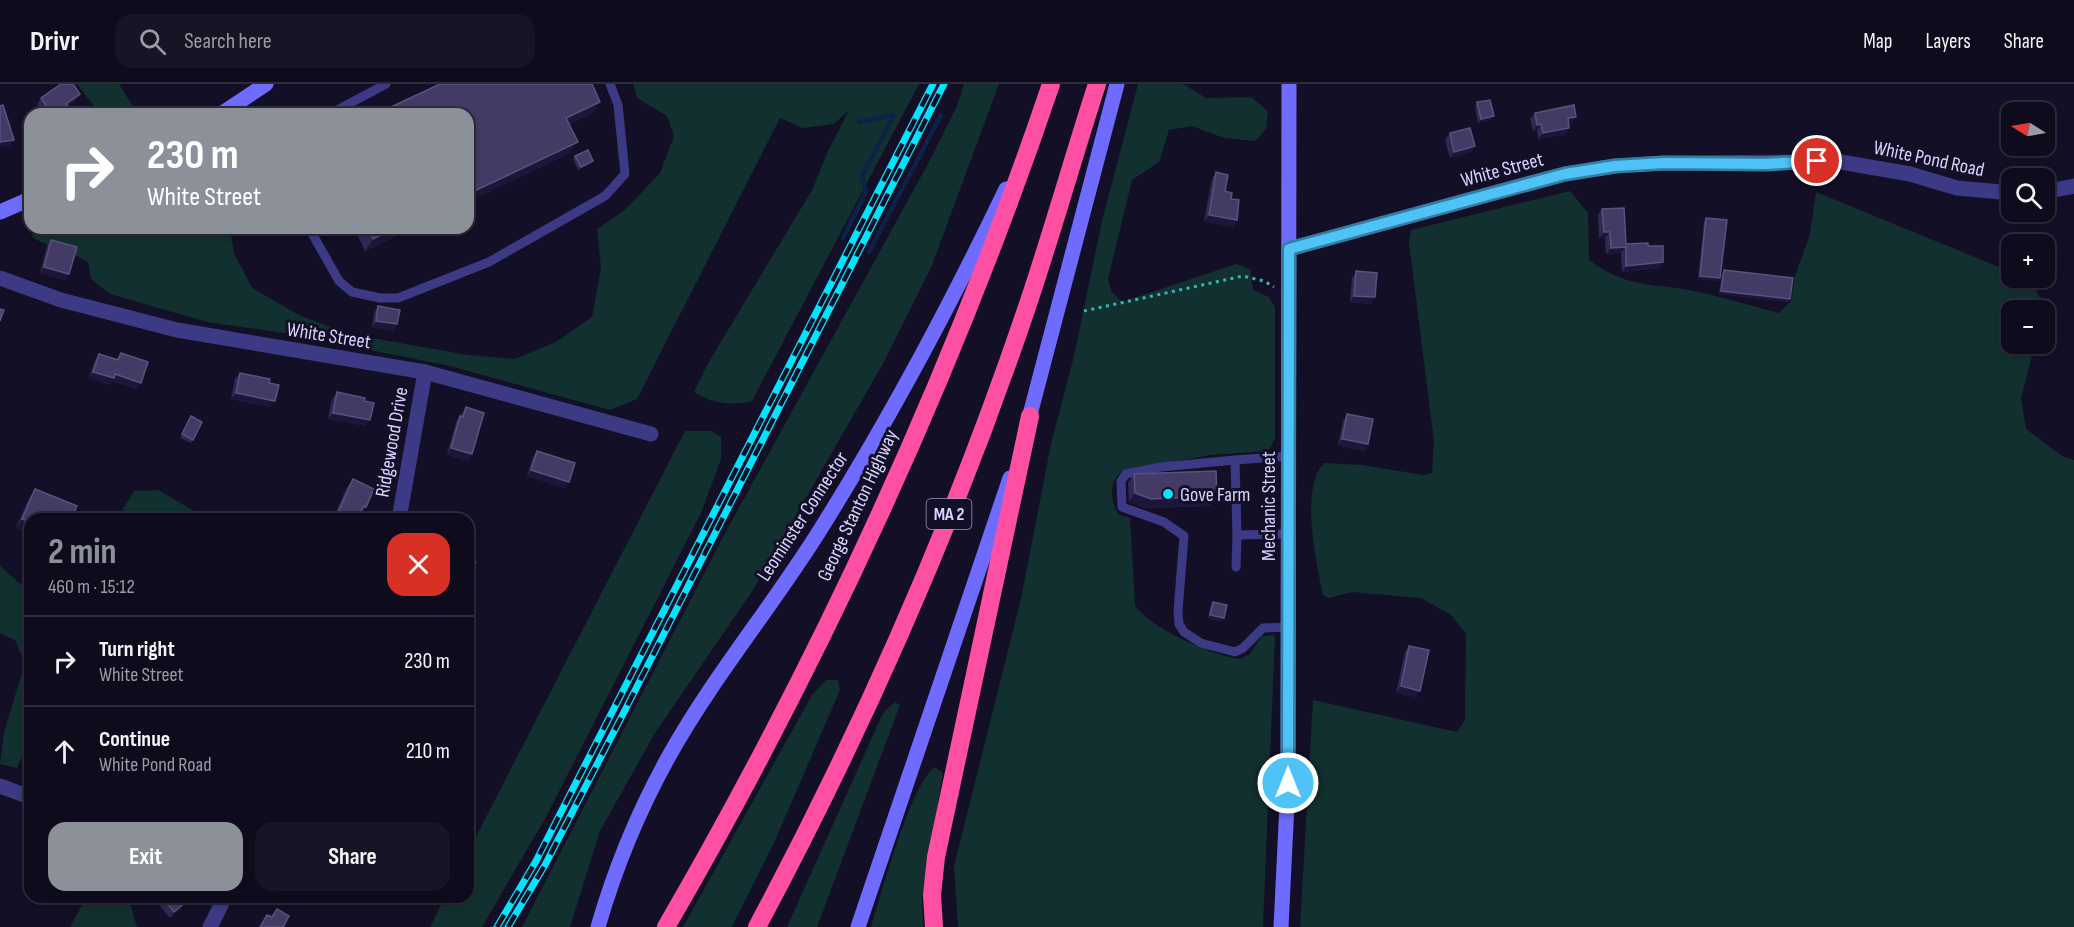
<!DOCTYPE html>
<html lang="en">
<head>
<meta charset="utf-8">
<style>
  :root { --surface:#0e0b1c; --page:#171425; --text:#f1f3f6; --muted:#9b9ba3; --line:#2e2b3b; --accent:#8c9099 }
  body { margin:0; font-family:"Sofia Sans Condensed",sans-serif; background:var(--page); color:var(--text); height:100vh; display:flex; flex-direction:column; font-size:22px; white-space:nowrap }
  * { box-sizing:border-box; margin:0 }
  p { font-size:20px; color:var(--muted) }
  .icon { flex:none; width:33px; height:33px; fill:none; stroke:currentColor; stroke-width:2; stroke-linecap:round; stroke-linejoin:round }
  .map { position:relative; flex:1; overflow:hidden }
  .drawer { position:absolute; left:24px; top:429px; width:450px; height:390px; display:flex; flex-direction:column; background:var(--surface); border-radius:18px; box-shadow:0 3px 9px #0003,0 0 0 2px var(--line) }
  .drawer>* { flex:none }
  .top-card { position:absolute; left:24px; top:24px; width:450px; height:126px; border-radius:18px; box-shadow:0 3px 9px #0003,0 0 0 2px var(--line); background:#8c9099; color:#fff; overflow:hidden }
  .needle { width:39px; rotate:281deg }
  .controls { position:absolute; left:2001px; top:18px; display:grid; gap:12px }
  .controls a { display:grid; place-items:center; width:54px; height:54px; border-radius:12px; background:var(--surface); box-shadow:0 3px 9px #0003,0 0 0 2px var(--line); font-size:30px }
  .pin { position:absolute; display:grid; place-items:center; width:51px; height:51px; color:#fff; margin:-26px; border:3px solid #fff; border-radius:50%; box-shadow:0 2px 6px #0007 }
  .me { position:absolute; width:66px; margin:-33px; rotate:0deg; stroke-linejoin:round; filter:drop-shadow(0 0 4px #0008) }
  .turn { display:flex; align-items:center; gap:21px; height:126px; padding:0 24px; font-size:27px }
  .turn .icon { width:78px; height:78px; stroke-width:2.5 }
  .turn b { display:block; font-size:42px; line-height:51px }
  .round { display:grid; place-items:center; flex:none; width:63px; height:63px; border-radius:18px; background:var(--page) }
  .headline { display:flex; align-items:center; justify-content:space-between; height:102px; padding:0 24px }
  h1 { font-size:36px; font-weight:700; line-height:45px; color:var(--accent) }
  .cta { display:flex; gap:12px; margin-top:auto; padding:12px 24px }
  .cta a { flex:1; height:69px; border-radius:18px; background:var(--accent); color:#fff; font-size:24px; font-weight:700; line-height:69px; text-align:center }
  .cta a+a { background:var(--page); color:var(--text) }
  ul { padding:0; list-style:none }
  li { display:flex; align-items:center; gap:18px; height:90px; padding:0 24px; border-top:2px solid var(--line) }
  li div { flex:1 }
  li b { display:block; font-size:22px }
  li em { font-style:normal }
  header { display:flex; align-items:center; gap:36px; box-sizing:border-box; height:84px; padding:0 30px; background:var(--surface); border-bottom:2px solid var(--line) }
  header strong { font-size:28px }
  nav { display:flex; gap:33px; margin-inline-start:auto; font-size:21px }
  .search { width:420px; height:54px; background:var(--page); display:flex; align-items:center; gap:15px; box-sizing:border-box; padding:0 21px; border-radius:18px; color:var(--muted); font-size:22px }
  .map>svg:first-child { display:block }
  .green { fill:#12302f; fill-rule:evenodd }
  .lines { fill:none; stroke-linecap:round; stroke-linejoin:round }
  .stream { stroke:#0c2248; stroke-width:4.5 }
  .path { stroke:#2fb8b0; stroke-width:3; stroke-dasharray:3 4.5; stroke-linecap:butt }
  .service { stroke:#3d3a85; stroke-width:9 }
  .minor { stroke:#3d3a85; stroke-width:15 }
  .secondary { stroke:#6f6bff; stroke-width:15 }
  .motorway { stroke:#ff4fa3; stroke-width:18 }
  .rail-casing { stroke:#00e5ff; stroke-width:7 }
  .rail { stroke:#130f26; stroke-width:4.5; stroke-dasharray:14; stroke-linecap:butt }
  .wall { fill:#312854 }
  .shaded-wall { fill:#1d163a }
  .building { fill:#433a66; stroke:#5a527e; stroke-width:1.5 }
  .route-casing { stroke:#337fa1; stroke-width:15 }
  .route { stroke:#4fc3f7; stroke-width:10 }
  .poi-dot { fill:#00e5ff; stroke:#130f26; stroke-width:2 }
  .labels { text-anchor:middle; stroke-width:6; stroke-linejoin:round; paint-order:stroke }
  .shield { fill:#130f26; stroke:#9e99be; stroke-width:1.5 }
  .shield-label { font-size:18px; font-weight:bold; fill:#d9d4ff }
  .street-label { font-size:20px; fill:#d9d4ff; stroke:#130f26 }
  .poi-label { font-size:20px; fill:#d9d4ff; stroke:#130f26; text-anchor:start }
</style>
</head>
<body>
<header>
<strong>Drivr</strong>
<div class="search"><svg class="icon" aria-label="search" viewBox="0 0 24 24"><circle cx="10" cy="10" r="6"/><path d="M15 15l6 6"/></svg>Search here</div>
<nav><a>Map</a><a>Layers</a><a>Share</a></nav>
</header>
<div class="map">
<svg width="2074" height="843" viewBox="0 0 2074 843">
  <rect width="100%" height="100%" fill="#130f26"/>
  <g class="green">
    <polygon points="77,0 119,0 132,21 163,30 100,30"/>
    <path d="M633,0H919L752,317C730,322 714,320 694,308L707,281L812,106L828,67L849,26L834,40L802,44L780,34L637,315L610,326L450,282L290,250L207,238L110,210L91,195L88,178C71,167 50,164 32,153L36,144H230L234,169L252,204L301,232L349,250L468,271L515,275L556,258L592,233L601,184L597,145L625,126L660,89L674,52L667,32L637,14Z"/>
    <polygon points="964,0 999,0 932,181 885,276 753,506 655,649 600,747 570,843 522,843 724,451 929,78 957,22"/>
    <path d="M1138,0H1183L1206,14L1251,13L1268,27L1266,45L1255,57L1224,54L1192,42L1169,46L1159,78L1132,96L1108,195L1111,207L1122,218L1236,180L1250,185L1253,206L1269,213L1275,223V355L1268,367L1211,371L1125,386C1107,396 1110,417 1119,431L1130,434L1135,521C1149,544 1212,571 1239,575L1249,571L1262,552L1275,551L1263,843H958L954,782L1021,515L1051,360L1074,272L1102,137Z"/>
    <path d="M1570,107L1588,129L1589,176C1625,203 1648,199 1689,206C1719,212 1749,221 1779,229L1791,217L1795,192L1810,150L1816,108L2011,188L2012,194L2032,196L2058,256L2033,268L2021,314L2026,345L2062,372L2074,376V843H1300L1313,616L1457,648L1465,636L1466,550L1451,531L1421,514L1352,508L1329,514L1323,511C1317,479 1299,405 1324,379L1361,381L1424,391L1432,389L1434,357L1409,158L1411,146ZM2012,226H2044V260H2012Z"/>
    <polygon points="685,347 711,347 721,353 721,375 701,429 546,733 482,843 430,843 445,813 468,813 468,768"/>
    <polygon points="158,406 196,428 223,435 117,435 134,407"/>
    <polygon points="0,482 19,499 30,502 30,654 17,684 0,680 4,648 25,579 15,556 0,549"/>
    <polygon points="826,596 838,596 840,606 774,759 732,843 683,843 812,611"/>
    <polygon points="895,618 900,621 817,843 787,843 883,629"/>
    <path d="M935,683L943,689L922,814L923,843H871C881,812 911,698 935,683Z"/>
    <polygon points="87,813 128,813 137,843 70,843"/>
  </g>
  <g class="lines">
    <g class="stream">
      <polyline points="843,154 866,108 862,92 894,31 859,38"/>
      <polyline points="869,168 941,31"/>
    </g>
    <polyline class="path" points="1084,227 1243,192 1264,197 1274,203"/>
    <g class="service">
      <polyline points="330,30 386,0"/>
      <polyline points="309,144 339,197 352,208 380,214 398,214 489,178 605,112 625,90 618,21 610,0"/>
      <polyline points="1235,376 1161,383 1126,390 1121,397 1122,423 1164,438 1184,452 1178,527 1179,540 1184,548 1201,559 1235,568 1243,564 1263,544 1289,543"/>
      <polyline points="1289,450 1237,451 1235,376 1289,372"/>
      <polyline points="1236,483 1237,451"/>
    </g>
    <g class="minor">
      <polyline points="2044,108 2074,102"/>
      <polyline points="1289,165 1522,101 1565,90 1615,82 1664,79 1841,78 1910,90 1957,104 2012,109"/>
      <polyline points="0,194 61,216 177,246 425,288 651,350"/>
      <polyline points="399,435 425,288"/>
      <polyline points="0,702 30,713"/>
      <polyline points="210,843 225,813"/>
    </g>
    <g class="secondary">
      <polyline points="221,30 266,0"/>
      <polyline points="0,128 30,115"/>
      <polyline points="1027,342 1117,0"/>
      <path d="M598,843C615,784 639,726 669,672C713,593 772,523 820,446C889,336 950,222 1006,105"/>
      <polyline points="858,843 1010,394"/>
      <polyline points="1281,843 1288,699 1289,0"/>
    </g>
    <g class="motorway">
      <path d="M666,843C820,578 953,290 1051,0"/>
      <path d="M757,843C863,645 955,436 1027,223C1052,149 1073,74 1097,0"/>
      <polyline points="934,843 932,811 936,773 1030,332"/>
    </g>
    <defs>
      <g id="rail">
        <polyline points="497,843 536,777 933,0"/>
        <polyline points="508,843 545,781 623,630 944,0"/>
      </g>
    </defs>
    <use href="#rail" class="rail-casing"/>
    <use href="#rail" class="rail"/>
  </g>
  <g class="wall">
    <polygon points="41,14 76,16 68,22 64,29 62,30 43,30 37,21"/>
    <polygon points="1477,18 1492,35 1478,39 1475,22"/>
    <polygon points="1535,29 1572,39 1569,40 1569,44 1565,50 1538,55 1537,46 1533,47 1530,35"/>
    <polygon points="1450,49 1475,62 1471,68 1450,74 1445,56"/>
    <polygon points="575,72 593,77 591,80 578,86 573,75"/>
    <polygon points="1216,88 1225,107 1231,115 1233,143 1204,137 1212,95"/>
    <polygon points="1602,125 1626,160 1648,162 1663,178 1659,184 1622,188 1621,169 1606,170 1605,154 1599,154 1598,131"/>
    <polygon points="1706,134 1718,197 1698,195 1704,137"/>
    <polygon points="354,144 413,144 365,167"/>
    <polygon points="51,156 65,196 40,189 47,162"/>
    <polygon points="1724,186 1790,215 1788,218 1719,210 1722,189"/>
    <polygon points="1356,187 1375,213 1371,220 1350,218 1352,194"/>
    <polygon points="378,222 393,247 372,243 374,229"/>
    <polygon points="121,269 137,305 112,297 109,301 89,294 95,276 99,270 116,276"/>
    <polygon points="240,289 269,299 271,323 231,315 235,295"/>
    <polygon points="337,308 364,317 366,342 328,335 332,315"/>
    <polygon points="466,323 468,377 447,371 456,338"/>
    <polygon points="1347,330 1368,360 1364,367 1338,361 1343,337"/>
    <polygon points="191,332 193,356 191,359 180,354"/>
    <polygon points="537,367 569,398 565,404 527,392 533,373"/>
    <polygon points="1134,390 1210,422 1145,424 1129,418 1128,399"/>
    <polygon points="353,395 366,423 358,435 333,435 346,405"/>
    <polygon points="35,405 30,435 30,450 16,444 29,414"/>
    <polygon points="1213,518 1224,534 1222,538 1208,534 1211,521"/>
    <polygon points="1409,562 1416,613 1396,609 1405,568"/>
    <polygon points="152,813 185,813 182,816 180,825 170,834"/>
  </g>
  <g class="shaded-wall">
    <polygon points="80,10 76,16 62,26 66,20"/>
    <polygon points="600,18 592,30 558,46 566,34"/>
    <polygon points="68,22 64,29 62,30 57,30"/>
    <polygon points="1494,32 1492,35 1478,39 1481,35"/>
    <polygon points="1576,33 1572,39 1563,41 1568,34"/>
    <polygon points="1541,40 1537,46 1533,47 1537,41"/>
    <polygon points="1569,44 1565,50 1538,55 1543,49"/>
    <polygon points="14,56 10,62 0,64 0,58"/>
    <polygon points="578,58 569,70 468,118 468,110"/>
    <polygon points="1475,62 1471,68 1450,74 1454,68"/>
    <polygon points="593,77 591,80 578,86 581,83"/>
    <polygon points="1209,131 1237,136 1233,143 1204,137"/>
    <polygon points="395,144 413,144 365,167 373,155"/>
    <polygon points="1604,148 1610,148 1605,154 1599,154"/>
    <polygon points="1626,163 1621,169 1606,170 1611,164"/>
    <polygon points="1663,178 1659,184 1622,188 1626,182"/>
    <polygon points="44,183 69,190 65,196 40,189"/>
    <polygon points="1700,192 1720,194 1718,197 1698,195"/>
    <polygon points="1721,207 1790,215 1788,218 1719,210"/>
    <polygon points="1354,212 1375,213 1371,220 1350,218"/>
    <polygon points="376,237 397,240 393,247 372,243"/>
    <polygon points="93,288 115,290 141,299 137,305 112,297 109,301 89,294"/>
    <polygon points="236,309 275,317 271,323 231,315"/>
    <polygon points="333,329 370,336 366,342 328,335"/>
    <polygon points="1342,355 1368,360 1364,367 1338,361"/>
    <polygon points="451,364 472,370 468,377 447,371"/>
    <polygon points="531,386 569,398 565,404 527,392"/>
    <polygon points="1135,409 1217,412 1210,422 1145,424 1129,418"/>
    <polygon points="22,435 30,438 30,450 16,444"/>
    <polygon points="1210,531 1224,534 1222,538 1208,534"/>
    <polygon points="1401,602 1420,607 1416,613 1396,609"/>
    <polygon points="185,819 180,825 170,834 174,828"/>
  </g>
  <g class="building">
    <polygon points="61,0 73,0 80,10 66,20 68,22 57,30 52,30 41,14"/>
    <polygon points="440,0 592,0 600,18 566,34 578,58 468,110 468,30 376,30"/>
    <polygon points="1490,16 1494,32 1481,35 1477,18"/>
    <polygon points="3,21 14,56 0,58 0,22"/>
    <polygon points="1574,21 1576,33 1568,34 1569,44 1543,49 1541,40 1537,41 1535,29"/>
    <polygon points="1470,44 1475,62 1454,68 1450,49"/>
    <polygon points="588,66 593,77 581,83 575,72"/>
    <polygon points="1216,88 1228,91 1225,107 1232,109 1231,115 1239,116 1237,136 1209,131"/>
    <polygon points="1624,124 1626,160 1648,159 1648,162 1663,162 1663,178 1626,182 1626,163 1611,164 1610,148 1604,148 1602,125"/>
    <polygon points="1706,134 1727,136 1720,194 1700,192"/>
    <polygon points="368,144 395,144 373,155"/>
    <polygon points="51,156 77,163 69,190 44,183"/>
    <polygon points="1724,186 1793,194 1790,215 1721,207"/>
    <polygon points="1356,187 1377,189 1375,213 1354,212"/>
    <polygon points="378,222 400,226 397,240 376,237"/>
    <polygon points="0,225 4,226 0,237"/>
    <polygon points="121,269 148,278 141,299 115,290 114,294 93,288 99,270 118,276"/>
    <polygon points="240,289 270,295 269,299 279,301 275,317 236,309"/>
    <polygon points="337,308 365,314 364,317 374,319 370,336 333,329"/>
    <polygon points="466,323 484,329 472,370 451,364 460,332 463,333"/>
    <polygon points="1347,330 1373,335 1368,360 1342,355"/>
    <polygon points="191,332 202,338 193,356 182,350"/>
    <polygon points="537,367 575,379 569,398 531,386"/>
    <polygon points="1216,387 1217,412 1151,415 1135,409 1134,390"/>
    <polygon points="353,395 374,405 366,423 363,422 358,435 335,435"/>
    <polygon points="35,405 77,422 71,435 30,435 30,438 22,435"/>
    <polygon points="468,475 476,478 471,496 468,495"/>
    <polygon points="1213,518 1227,521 1224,534 1210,531"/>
    <polygon points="1409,562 1429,566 1420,607 1401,602"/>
    <polygon points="162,813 183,813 181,815 185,819 174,828"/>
    <polygon points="277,825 289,832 283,843 260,843 267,831 272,833"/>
  </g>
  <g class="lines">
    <defs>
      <polyline id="route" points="1288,699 1289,165 1565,90 1615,82 1664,79 1766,80 1817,77"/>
    </defs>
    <use href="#route" class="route-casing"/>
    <use href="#route" class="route"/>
  </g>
  <circle class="poi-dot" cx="1168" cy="410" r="6"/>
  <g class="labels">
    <rect class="shield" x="926.5" y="415" width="45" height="30" rx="4.5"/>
    <g class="shield-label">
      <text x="949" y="436">MA 2</text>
    </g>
    <g class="street-label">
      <text transform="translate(1929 74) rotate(12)" y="7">White Pond Road</text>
      <text transform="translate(1502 85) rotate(-15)" y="7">White Street</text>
      <text transform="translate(329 251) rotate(9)" y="7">White Street</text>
      <text transform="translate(391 358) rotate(-80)" y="7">Ridgewood Drive</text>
      <text transform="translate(857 421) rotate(-65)" y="7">George Stanton Highway</text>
      <text transform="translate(1268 422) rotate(-90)" y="7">Mechanic Street</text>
      <text transform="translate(802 432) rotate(-57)" y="7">Leominster Connector</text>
    </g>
    <g class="poi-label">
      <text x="1180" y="417">Gove Farm</text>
    </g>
  </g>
</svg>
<div class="controls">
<a><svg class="needle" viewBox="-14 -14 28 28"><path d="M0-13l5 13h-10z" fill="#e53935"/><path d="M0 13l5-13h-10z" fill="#9b9ba3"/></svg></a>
<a><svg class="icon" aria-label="search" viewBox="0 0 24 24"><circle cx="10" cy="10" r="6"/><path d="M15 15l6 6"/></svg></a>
<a>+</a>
<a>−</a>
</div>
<div class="pin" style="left:1817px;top:77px;background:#d93025"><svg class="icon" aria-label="arrive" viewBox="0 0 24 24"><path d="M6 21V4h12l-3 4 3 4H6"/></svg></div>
<svg class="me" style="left:1288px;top:699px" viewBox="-20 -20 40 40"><circle r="17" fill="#4fc3f7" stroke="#fff" stroke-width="3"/><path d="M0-11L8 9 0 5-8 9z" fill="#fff"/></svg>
<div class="top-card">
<div class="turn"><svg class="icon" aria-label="right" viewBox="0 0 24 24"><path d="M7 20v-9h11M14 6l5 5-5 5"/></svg><div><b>230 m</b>White Street</div></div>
</div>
<section class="drawer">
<div class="headline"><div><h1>2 min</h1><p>460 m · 15:12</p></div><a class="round" style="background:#d93025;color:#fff"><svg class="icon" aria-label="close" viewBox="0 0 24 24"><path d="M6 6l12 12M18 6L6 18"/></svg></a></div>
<ul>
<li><svg class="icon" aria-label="right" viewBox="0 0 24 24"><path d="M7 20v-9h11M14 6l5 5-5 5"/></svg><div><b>Turn right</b><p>White Street</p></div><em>230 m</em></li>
<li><svg class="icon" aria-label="ahead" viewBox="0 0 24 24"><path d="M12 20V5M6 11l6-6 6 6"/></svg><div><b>Continue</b><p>White Pond Road</p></div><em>210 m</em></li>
</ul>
<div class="cta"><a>Exit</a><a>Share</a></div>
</section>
</div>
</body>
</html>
